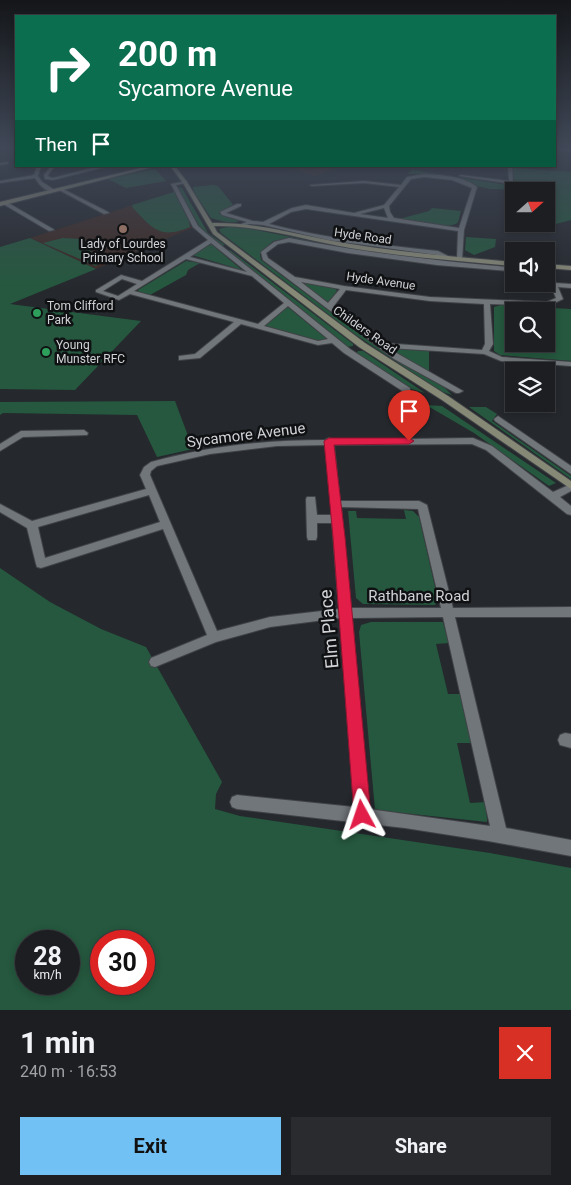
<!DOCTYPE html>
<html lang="en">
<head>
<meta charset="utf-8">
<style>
  :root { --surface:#1c1e22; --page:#292b2f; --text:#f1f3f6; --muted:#a0a2a5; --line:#3a3c40; --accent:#71c1f4 }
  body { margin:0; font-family:Roboto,sans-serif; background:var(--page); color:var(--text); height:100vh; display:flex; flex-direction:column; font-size:19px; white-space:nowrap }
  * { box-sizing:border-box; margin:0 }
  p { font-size:16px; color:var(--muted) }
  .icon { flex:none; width:28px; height:28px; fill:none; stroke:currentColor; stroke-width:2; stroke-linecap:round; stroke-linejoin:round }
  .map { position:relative; height:1010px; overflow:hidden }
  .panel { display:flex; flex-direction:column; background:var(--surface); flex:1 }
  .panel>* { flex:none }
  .hud { position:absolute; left:15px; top:15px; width:541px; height:152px; border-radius:0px; box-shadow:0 2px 8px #0003,0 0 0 1px var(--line); background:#0b6e4f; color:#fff; overflow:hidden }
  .needle { width:32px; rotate:69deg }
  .controls { position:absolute; left:505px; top:182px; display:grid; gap:10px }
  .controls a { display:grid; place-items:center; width:50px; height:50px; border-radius:0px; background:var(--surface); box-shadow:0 2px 8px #0003,0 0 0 1px var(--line); font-size:25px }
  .speed { position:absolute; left:15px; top:930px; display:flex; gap:10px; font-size:25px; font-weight:700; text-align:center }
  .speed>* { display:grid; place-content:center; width:65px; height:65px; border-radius:50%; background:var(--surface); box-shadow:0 2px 8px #0003,0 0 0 1px var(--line); line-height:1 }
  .speed small { font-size:12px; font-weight:400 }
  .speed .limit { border:8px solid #d22; background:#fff; color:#111 }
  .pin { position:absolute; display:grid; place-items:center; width:42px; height:42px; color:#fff; margin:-51px -21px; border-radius:50% 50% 50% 0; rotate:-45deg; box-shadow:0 0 5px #0007 }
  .pin .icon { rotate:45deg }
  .me { position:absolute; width:55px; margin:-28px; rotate:355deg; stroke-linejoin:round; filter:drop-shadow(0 0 4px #0008) }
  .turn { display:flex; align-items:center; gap:18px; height:105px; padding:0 20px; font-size:22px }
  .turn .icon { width:65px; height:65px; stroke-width:2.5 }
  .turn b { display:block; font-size:35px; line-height:42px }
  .then { display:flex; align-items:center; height:48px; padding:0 20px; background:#0003; gap:10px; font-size:19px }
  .round { display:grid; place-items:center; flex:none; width:52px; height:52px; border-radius:0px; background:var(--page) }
  .headline { display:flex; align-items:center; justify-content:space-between; height:85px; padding:0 20px }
  h1 { font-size:30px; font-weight:700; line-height:38px }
  .primary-button { display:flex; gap:10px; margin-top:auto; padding:10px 20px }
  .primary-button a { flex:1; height:58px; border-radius:0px; background:var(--accent); color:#111; font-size:20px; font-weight:700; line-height:58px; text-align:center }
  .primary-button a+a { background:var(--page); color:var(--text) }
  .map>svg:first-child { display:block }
  .industrial { fill:#3d2a25 }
  .green { fill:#25583e; fill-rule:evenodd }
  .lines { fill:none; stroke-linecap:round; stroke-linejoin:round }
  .street-casing { stroke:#404347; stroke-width:2 }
  .secondary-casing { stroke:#404347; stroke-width:2 }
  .street { fill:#71767b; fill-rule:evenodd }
  .secondary { fill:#878977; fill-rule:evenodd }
  .route { fill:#e11d48; stroke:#92132f }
  .education-dot { fill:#8d6e63; stroke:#0f1113; stroke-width:2 }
  .leisure-dot { fill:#2e9e5b; stroke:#0f1113; stroke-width:2 }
  .labels { text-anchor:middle; stroke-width:5; stroke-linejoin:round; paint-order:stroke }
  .far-street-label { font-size:12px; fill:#d0d2d5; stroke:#0f1113 }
  .far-poi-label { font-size:12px; fill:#d0d2d5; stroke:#0f1113; text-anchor:start }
  .street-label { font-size:15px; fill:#d0d2d5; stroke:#0f1113 }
  .near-street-label { font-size:18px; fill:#d0d2d5; stroke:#0f1113 }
</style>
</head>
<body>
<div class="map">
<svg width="571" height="1010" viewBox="0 0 571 1010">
  <rect width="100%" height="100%" fill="#25282d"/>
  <g class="industrial">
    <polygon points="285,166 338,166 315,176"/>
    <polygon points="174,192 192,228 96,269 30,238"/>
  </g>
  <g class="green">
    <polygon points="513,168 571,172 571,220 529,231 521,231 519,224 546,224 546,191 515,191"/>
    <polygon points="155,169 166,181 126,188 108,179"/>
    <path d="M413,170L513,186V190C503,189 491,190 481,187C458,179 434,173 407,174Z"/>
    <path d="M213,185L218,186L234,206L219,213L221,215L242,220C233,225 221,221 211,218L194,192L193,187Z"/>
    <polygon points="177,187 182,188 208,233 225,245 221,246 200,227"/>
    <path d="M174,192L189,221L190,227C160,240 152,228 133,208L132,205Z"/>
    <path d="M432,208L461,211C460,214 459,219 458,222C452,231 409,221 399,219L429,211Z"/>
    <polygon points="227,227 241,227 346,248 283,239 273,241 260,254 261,260 388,355 443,386 452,395 440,391 353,333 221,233 219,229"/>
    <polygon points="466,237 496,239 495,247 474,255 465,250"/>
    <polygon points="30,238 96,269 10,304 141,321 75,390 0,389 0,247"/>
    <polygon points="63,238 80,239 96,257 102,256 98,260 99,262 96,266 43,243"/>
    <polygon points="211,244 242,270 192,255"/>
    <polygon points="230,250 353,344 353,346 347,347 227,251"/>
    <polygon points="186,261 200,263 188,270 186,275 150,295 139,292 138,290"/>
    <polygon points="303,283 335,288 337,291 330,302 324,302 302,285"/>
    <path d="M501,305L571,309V361L500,355L494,351V307ZM514,311H546V344H514Z"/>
    <polygon points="286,308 289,308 327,339 316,341 267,328 266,324"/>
    <polygon points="391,347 429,350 429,373 390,349"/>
    <polygon points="358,351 363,351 425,393 408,388 356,354"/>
    <polygon points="175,401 193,449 157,457 137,415 3,413 0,415 0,402"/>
    <polygon points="426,405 442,406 556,483 549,486 474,433"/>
    <polygon points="469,407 486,407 497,414 492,421 571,476 571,479"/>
    <polygon points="404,510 413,511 419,517 438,600 435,605 363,604 356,598 348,511 356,511 357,518 406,519"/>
    <path d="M0,568L50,602L101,629L146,647L222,782L216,794L215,809L240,816L490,853L571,868V1010H0ZM26,941H69V984H26ZM101,941H144V984H101Z"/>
    <polygon points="371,622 443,622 449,643 436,644 448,694 461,694 472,743 457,743 470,803 486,802 487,822 375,810 359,632 361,625"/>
  </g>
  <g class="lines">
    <defs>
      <g id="street">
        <polygon points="559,147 571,150 571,152 561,151"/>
        <polygon points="8,162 8,164 0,165 0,163"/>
        <path d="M37,166H41L38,176L42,182L55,190V192C46,192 39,185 35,178L0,183V181L34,175Z"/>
        <polygon points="51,166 55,166 48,175 49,177 53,178 100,166 109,166 53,180 45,179 44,175"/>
        <polygon points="508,166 512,166 513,183 511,184 459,176 461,175 509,181"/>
        <path d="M424,174C441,175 463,176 477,187L464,230L462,260L457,259L458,231L306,209L291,212L269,224C324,238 381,245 438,251L450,257L451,258L448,260L437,255L328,240L263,225L250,224L241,226V224L247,222L222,215L220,212L237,204H241V206L226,213L253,221L263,222L292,208L306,205L354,213L384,205L399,187L364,183L312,186L310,185L364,181L401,185L407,177ZM424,177L452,180L472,188L459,228L394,218L390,212L389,206L411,179ZM384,208L388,218L360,214Z"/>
        <path d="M187,181V183L176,185L198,226L207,234L350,349L410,388V392H404L344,353L332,343L318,345L241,324L200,358L179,360V356L195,354L234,322L130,294L119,300L96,292V290L121,275L142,281L208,240L193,227L171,184ZM211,243L247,272L190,257ZM186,259L252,276L284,303L258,324L134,291ZM122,279L137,284L118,296L103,291ZM288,306L328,339L318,341L264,326Z"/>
        <polygon points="61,188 108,212 109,213 104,214 59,190"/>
        <polygon points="5,201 53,229 54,230 49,231 3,204"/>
        <path d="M289,238C362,252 435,261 508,267L514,265V269L509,271L437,265L348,253L289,242L278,244L266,253L268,258L295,277L344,286L430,297L547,302L556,298L546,274V264L548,265L556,283L571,284V288L558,287L563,299L548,306L490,304L493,344L489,351L502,357L571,362V366L501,361L484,354L389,348L400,355L463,391L459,393H456L394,359L263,260L261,252L274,242ZM301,282L340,289L328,303ZM346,290L430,301L484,304L485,344L482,350L382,343L333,307Z"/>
        <polygon points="498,416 571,466 571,474 495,421 494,419"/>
        <polygon points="84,430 88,433 87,435 23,437 0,451 0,444 21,431"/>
        <path d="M329,438L333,440L473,438L492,446L553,492L571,484V491L560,497L571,506V515L567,514L486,450L472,444L334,445L340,501H419L427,505L453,608L571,607V617H455L506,828L571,840V856L488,841L405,828L237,809L232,807L230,802L232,797L237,795L354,807L340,618L270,627L216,642L155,667L151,666L149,662L151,658L207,635L163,529L41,568L37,567L36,564L27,528L0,512V504L32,521L146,489L140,475L144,467L151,462C209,446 265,440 325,440ZM325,445L332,515H317L315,497H307L306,499L307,537L308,540H316L317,537V523H332L339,609L270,617L217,631L150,475L151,471L157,466L210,454L277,446ZM149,495L160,522L45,558L38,527ZM341,507L418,509L441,608H351ZM443,617L490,826L369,809L352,618Z"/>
        <polygon points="565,733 571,734 571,748 560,745 558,740 560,735"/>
      </g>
      <g id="secondary">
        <polygon points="149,166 157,166 0,206 0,202"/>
        <path d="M170,166H175L187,182L212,223C260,222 304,237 351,244C405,253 459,257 514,262V266C459,261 404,257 350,248C305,240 260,225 214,226L217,232L365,343L448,396L571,481V489L442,400L359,347L213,234L183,183Z"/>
        <polygon points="546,264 571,266 571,270 546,268"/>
      </g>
    </defs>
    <use href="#street" class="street-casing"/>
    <use href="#secondary" class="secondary-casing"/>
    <use href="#street" class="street"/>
    <use href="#secondary" class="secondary"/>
  </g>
  <linearGradient id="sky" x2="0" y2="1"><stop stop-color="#141619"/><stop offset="0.51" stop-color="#404857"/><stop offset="1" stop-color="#404857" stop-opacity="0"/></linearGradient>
  <rect width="571" height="289" fill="url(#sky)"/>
  <polygon class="route" points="329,438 409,438 414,441 409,444 334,445 345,537 371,815 368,821 362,823 356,821 354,815 333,537 324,441"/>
  <circle class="education-dot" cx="123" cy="229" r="5"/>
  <g class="leisure-dot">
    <circle cx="37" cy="313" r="5"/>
    <circle cx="46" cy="352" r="5"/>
  </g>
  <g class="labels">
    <g class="far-street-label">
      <text transform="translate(363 236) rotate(8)" y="4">Hyde Road</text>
      <text transform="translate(381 281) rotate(8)" y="4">Hyde Avenue</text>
      <text transform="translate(365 330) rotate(35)" y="4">Childers Road</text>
    </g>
    <g class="far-poi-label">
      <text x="123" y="248" text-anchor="middle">Lady of Lourdes<tspan x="123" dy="14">Primary School</tspan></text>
      <text x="47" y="310">Tom Clifford<tspan x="47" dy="14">Park</tspan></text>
      <text x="56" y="349">Young<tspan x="56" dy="14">Munster RFC</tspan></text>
    </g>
    <g class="street-label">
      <text transform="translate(246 435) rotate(-7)" y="5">Sycamore Avenue</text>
      <text x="419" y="601">Rathbane Road</text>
    </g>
    <g class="near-street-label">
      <text transform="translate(329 629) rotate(-95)" y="6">Elm Place</text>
    </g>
  </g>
</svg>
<div class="controls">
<a><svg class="needle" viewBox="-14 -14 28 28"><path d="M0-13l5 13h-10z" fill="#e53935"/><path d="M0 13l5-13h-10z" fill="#a0a2a5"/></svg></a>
<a><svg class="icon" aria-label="sound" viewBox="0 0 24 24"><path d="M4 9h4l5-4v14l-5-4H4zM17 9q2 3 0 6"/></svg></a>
<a><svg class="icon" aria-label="search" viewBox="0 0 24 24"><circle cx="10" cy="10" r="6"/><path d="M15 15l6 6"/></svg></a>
<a><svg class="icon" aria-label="layers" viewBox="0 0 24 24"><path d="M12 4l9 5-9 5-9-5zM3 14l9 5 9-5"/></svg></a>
</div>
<div class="speed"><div>28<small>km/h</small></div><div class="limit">30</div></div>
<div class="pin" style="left:409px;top:441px;background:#d93025"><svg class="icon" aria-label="arrive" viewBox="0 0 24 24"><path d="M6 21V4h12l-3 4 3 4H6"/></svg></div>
<svg class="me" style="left:362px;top:815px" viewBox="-20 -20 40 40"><path d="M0-17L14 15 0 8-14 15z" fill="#e11d48" stroke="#fff" stroke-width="4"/></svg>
<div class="hud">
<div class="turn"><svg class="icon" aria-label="right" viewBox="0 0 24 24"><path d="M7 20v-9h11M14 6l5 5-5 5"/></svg><div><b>200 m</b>Sycamore Avenue</div></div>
<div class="then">Then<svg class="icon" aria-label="arrive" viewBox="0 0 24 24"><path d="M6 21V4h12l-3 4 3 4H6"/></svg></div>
</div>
</div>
<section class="panel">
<div class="headline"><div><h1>1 min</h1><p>240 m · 16:53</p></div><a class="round" style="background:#d93025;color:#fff"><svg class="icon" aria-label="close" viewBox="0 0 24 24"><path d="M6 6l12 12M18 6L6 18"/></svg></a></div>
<div class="primary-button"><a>Exit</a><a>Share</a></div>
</section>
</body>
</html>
